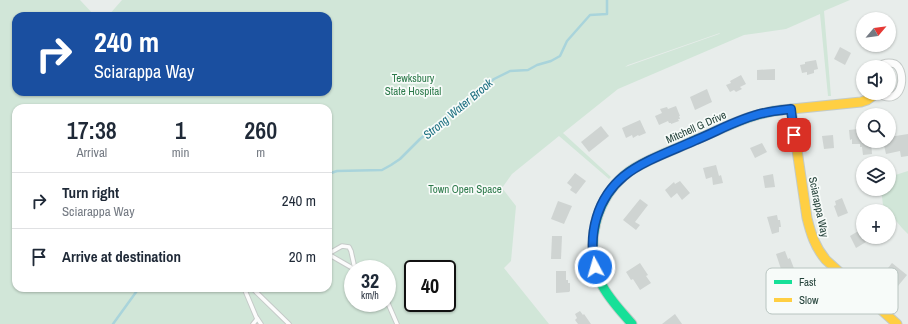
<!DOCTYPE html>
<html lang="en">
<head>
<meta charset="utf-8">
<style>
  :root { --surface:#fff; --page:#f6f6f7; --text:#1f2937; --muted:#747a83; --line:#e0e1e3 }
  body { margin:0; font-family:"Archivo Narrow",sans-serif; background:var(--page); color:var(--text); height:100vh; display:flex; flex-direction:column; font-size:15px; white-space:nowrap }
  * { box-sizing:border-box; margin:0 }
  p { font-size:13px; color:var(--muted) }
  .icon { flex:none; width:22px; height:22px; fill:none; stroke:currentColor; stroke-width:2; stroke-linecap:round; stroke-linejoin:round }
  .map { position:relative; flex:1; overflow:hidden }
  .panel { position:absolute; left:12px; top:104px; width:320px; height:188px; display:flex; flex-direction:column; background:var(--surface); border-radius:12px; box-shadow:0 1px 3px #0004 }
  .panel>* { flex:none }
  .hud { position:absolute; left:12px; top:12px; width:320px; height:84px; border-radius:12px; box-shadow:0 1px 3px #0004; background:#1a4fa0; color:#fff; overflow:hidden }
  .needle { width:26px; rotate:61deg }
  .controls { position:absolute; left:856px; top:12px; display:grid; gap:8px }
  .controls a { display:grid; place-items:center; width:40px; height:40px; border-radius:50%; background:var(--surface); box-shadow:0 1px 3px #0004; font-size:20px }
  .speed { position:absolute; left:344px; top:260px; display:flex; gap:8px; font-size:20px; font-weight:700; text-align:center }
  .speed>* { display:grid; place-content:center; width:52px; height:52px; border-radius:50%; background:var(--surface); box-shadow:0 1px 3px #0004; line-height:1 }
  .speed small { font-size:10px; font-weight:400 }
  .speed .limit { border:2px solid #111; border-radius:6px; background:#fff; color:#111 }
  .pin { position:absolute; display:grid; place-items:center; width:34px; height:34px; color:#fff; margin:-17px; border-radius:8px; box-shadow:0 2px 6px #0006 }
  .me { position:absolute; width:44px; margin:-22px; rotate:354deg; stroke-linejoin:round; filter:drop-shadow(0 0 3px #0008) }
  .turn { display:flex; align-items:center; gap:14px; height:84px; padding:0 16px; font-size:18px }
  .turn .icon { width:52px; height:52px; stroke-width:2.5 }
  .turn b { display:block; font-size:28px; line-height:34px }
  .eta { display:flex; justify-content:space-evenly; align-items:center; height:68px; text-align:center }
  .eta b { font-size:24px; font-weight:600; line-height:28px }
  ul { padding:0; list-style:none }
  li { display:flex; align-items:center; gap:12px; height:56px; padding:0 16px; border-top:1px solid var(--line) }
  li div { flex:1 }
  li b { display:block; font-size:15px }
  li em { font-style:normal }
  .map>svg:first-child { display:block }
  .green { fill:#d1e6d8; fill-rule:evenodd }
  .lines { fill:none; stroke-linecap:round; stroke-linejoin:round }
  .stream { stroke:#a9d4db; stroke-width:2.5 }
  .building { fill:#cfd4d2 }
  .lane-casing { stroke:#c5cac8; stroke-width:5.5 }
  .street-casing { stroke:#c5cac8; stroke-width:9 }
  .fast-casing { stroke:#c3cbc8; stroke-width:11 }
  .slow-casing { stroke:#c3cbc8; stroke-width:11 }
  .lane { stroke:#fcfcfc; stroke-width:3.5 }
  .street { stroke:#fcfcfc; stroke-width:7 }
  .fast { stroke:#16e098; stroke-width:9 }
  .slow { stroke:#ffcf43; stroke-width:9 }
  .route-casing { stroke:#114b97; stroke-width:10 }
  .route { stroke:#1a73e8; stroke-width:7 }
  .labels { text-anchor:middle; stroke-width:3.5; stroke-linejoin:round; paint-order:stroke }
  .park-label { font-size:11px; fill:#2d7a4b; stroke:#f7fbf9 }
  .street-label { font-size:11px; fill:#24423a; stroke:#f7fbf9 }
  .water-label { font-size:12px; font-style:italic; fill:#1c6f80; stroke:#f7fbf9 }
  .key { fill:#f7fbf9; stroke:#b8c4c0; stroke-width:1 }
  .key-label { font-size:11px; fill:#24423a }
</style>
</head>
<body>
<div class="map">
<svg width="908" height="324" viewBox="0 0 908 324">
  <rect width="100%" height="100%" fill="#e8edeb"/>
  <g class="green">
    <path d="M0,0H80L95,16H16V92H328V16H108L122,0H850L824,11L831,96H828L820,14L786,29L744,35L618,89L563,133L611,177L609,179L559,136L512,174L502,188L516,206L511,261L504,268L549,324H0ZM720,33L719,34L625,67L628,65ZM16,108H328V288H16ZM353,269H387V303H353ZM413,269H447V303H413Z"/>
    <polygon points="908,171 908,234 902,228 883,205 881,189 889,189 889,177"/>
  </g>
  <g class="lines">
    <g class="stream">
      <polyline points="328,174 337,171 382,170 391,165 400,159 420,139 494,79 510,71 528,70 537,65 551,61 560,56 567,41 590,15 607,14 607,0"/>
      <polyline points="113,324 139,288"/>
    </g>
  </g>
  <g class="building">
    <polygon points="840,47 851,53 845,65 834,59"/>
    <polygon points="816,60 818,69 814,70 814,73 807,75 807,72 802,73 800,65 805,64 805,62"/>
    <polygon points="775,69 775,80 757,80 757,70"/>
    <polygon points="741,75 746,84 740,87 742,89 736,92 734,90 730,92 726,85 731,83 730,81"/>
    <polygon points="707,89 712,102 695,110 690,97"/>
    <polygon points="676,106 680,116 679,116 680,119 678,119 679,121 671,124 671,123 669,123 668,121 659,125 655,116 662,113 660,109 667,107 668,109"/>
    <polygon points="640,120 646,133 639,136 638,135 633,138 632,135 626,138 622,128"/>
    <polygon points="601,126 609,136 589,152 581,142"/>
    <polygon points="858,129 858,131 863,130 863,141 871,141 872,154 863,155 862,147 860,147 860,144 852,144 852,139 850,140 849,130"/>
    <polygon points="908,134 908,156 901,157 900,151 886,154 883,141 889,141 889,137"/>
    <polygon points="833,135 834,148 824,149 822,136"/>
    <polygon points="762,143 767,152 755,158 750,148"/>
    <polygon points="716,165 719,176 721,175 723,183 713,185 712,177 706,179 703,168"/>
    <polygon points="575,173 586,181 576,194 570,190 572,187 567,183"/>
    <polygon points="773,174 775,187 765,188 763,176"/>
    <polygon points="680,181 690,193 682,200 677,193 671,198 665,190 674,182 675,184"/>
    <polygon points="842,198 848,213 838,217 834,206 836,205 835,201"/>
    <polygon points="640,199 648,205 635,222 640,225 636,230 623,220"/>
    <polygon points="558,201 572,206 564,224 551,219"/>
    <polygon points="777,215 778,220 780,220 781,227 779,227 779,232 772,234 767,217"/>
    <polygon points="860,230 866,242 856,248 850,236"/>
    <polygon points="552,236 562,236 561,259 551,259"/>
    <polygon points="785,251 788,259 790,258 795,271 779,276 777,270 781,269 776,254"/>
    <polygon points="640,263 648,275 646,276 651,283 640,290 633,279 631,280 626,272"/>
    <polygon points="892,263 907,275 898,286 884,273"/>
    <polygon points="556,271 566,271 566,280 568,280 568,283 570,283 570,291 569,292 556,293"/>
    <polygon points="580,311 583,315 584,314 591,324 578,324 575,320 577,318 575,314"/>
    <polygon points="675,314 682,324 662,324"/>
  </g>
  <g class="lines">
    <defs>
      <g id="lane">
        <polyline points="328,254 342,246 349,247 351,251 355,269"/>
        <polyline points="328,254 354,269"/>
        <polyline points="244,288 257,319 253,324"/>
        <polyline points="252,288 289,324"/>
        <polyline points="387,301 397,324"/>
        <polyline points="257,318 261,324"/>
      </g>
      <path id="street" d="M878,67C883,63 889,62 895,64C908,72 902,109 878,93"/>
      <path id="fast" d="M632,324C621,311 608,298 601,283C583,244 596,196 630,171C649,158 672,151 693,141C722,129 750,113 782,110"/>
      <g id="slow">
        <path d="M791,109L807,218C811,234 815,247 826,260L897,324"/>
        <polyline points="782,110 861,102 867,100 877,93"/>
      </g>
    </defs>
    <use href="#lane" class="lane-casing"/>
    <use href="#street" class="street-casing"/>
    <use href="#fast" class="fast-casing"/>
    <use href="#slow" class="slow-casing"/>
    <use href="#lane" class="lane"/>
    <use href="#street" class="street"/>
    <use href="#fast" class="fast"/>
    <use href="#slow" class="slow"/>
  </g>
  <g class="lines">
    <defs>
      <path id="route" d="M595,267C588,233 597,198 624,176C642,161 674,150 696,140C718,131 740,118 764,113C772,111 782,110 791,109L794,135"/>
    </defs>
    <use href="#route" class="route-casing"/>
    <use href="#route" class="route"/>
  </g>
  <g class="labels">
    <g class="park-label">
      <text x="413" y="82">Tewksbury<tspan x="413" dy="13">State Hospital</tspan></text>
      <text x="465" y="193">Town Open Space</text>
    </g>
    <g class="street-label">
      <text transform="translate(696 127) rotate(-24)" y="4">Mitchell G Drive</text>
      <text transform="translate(819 207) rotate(78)" y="4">Sciarappa Way</text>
    </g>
    <g class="water-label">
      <text transform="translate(458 109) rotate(-40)" y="4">Strong Water Brook</text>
    </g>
  </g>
  <rect x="766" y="268" width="132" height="46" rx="6" class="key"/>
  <rect x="774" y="280" width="18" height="4" fill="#16e098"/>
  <rect x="774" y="298" width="18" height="4" fill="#ffcf43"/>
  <g class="key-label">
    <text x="799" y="286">Fast</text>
    <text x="799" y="304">Slow</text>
  </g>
</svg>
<div class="controls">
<a><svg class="needle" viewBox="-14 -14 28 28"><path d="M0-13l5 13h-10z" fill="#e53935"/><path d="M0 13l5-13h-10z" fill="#747a83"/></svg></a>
<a><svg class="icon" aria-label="sound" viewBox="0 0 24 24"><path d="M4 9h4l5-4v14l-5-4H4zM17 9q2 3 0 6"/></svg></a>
<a><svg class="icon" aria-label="search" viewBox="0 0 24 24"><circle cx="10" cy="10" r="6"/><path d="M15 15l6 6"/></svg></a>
<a><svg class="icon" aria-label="layers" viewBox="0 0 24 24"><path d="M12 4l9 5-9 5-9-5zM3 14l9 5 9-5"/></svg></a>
<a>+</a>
</div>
<div class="speed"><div>32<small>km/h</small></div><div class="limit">40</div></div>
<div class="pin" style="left:794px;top:135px;background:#d93025"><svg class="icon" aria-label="arrive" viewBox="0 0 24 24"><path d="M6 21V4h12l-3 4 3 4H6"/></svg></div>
<svg class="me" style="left:595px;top:267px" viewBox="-20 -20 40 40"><circle r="17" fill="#1a73e8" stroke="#fff" stroke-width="3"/><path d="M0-11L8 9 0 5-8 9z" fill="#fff"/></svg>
<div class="hud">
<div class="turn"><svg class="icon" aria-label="right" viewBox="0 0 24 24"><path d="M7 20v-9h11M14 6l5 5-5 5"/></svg><div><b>240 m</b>Sciarappa Way</div></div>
</div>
<section class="panel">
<div class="eta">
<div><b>17:38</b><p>Arrival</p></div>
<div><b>1</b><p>min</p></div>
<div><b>260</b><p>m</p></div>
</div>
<ul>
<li><svg class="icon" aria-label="right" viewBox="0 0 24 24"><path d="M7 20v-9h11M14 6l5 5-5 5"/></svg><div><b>Turn right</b><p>Sciarappa Way</p></div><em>240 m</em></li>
<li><svg class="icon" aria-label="arrive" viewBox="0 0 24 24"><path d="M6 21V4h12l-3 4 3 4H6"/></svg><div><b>Arrive at destination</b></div><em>20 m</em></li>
</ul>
</section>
</div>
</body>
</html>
